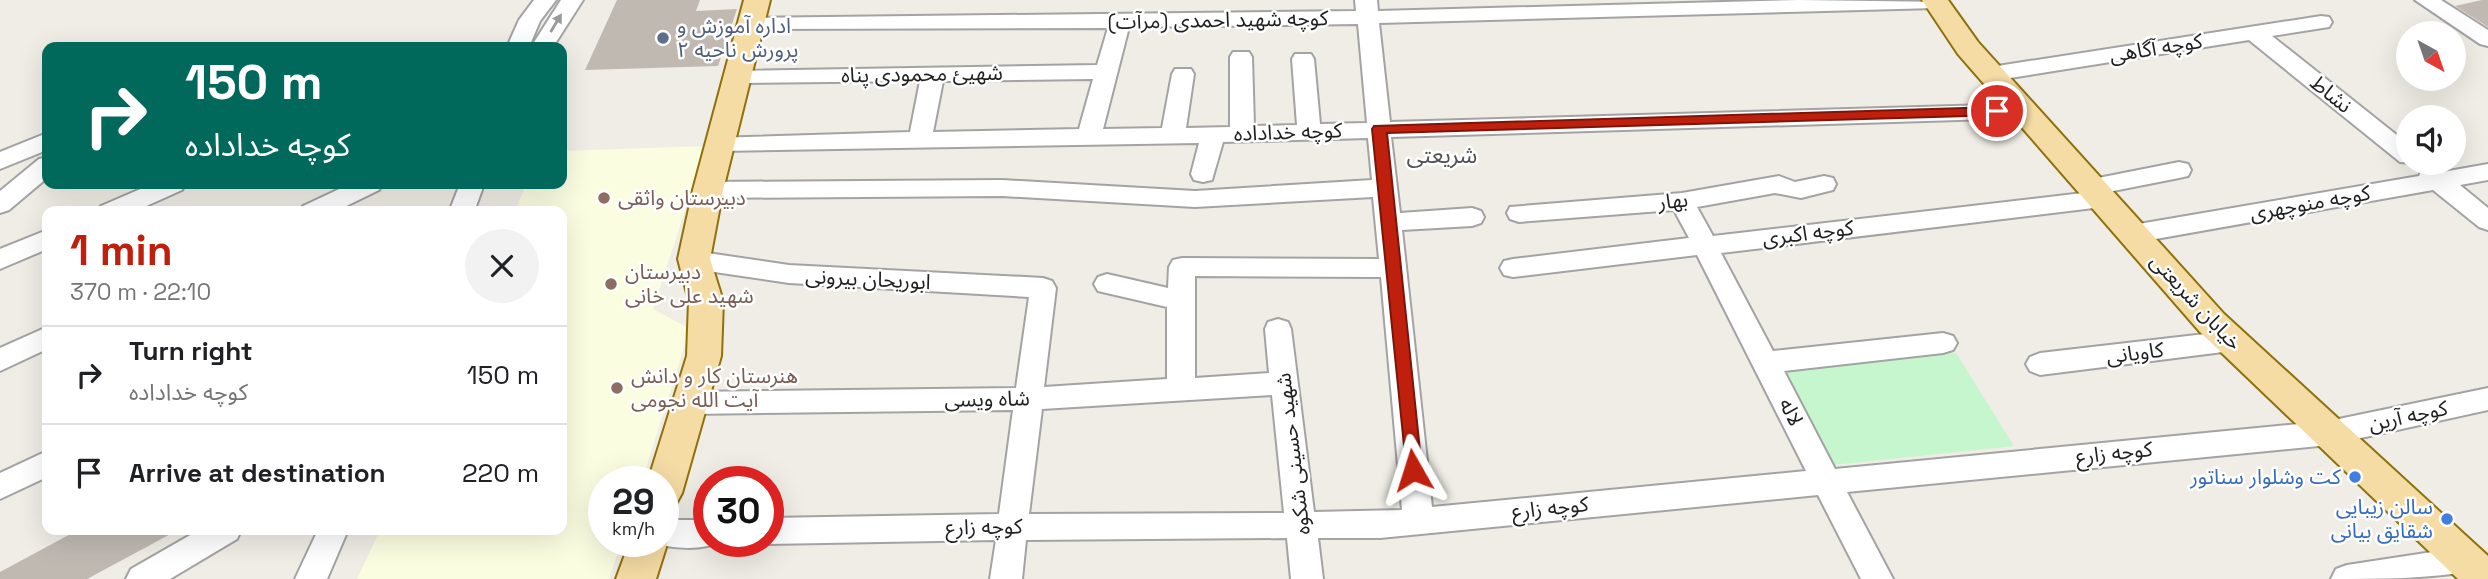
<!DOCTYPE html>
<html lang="en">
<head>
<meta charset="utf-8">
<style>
  :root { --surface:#fff; --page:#f2f2f2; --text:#202124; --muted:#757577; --line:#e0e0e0; --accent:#bf200e }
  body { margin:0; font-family:"Space Grotesk","Noto Sans Arabic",sans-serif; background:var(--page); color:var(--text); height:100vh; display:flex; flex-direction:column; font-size:26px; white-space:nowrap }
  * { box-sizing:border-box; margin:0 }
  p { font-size:23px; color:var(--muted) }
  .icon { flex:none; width:38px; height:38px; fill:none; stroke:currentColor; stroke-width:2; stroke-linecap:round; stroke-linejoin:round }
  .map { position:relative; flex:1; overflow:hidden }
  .drawer { position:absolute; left:42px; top:206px; width:525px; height:329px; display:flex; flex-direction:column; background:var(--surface); border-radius:14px; box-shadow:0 7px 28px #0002 }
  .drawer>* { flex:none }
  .hud { position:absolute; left:42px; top:42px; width:525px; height:147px; border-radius:14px; box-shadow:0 7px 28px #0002; background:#00695c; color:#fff; overflow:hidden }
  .needle { width:46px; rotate:140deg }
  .fabs { position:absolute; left:2396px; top:21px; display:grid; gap:14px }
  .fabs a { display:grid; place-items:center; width:70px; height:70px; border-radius:50%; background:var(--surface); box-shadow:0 7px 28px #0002; font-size:35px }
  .speed { position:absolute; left:588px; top:466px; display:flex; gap:14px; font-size:35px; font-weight:700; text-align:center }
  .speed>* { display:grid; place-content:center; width:91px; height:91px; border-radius:50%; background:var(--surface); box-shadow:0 7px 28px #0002; line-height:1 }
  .speed small { font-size:18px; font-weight:400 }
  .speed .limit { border:10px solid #d22; background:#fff; color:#111 }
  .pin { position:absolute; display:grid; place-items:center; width:60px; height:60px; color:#fff; margin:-30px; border:4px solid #fff; border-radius:50%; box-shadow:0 2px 7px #0007 }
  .me { position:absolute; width:77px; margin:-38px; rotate:354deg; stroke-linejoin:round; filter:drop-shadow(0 0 5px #0008) }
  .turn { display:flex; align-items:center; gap:24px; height:147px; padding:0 28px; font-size:32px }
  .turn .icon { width:91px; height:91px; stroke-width:2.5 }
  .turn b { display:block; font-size:49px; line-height:60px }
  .round { display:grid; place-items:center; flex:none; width:74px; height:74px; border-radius:37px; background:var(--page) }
  .headline { display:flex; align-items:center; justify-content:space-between; height:119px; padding:0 28px }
  h1 { font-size:42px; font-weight:600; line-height:52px; color:var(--accent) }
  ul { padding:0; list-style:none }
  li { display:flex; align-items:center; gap:21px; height:98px; padding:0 28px; border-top:2px solid var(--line) }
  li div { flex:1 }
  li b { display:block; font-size:26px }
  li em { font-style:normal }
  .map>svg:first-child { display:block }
  .education { fill:#fafde0 }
  .park { fill:#c5f6ce }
  .building { fill:#bfb9b2 }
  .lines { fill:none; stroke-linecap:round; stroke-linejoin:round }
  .minor-casing { stroke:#a3a3a3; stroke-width:4 }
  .major-casing { stroke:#8f710a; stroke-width:4 }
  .minor { fill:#fff; fill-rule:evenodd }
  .major { fill:#f5dba4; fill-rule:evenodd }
  .oneway { fill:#9a9a9a }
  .route { fill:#bf200e; stroke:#7c1509; stroke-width:2 }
  .service-dot { fill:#5c6f8a; stroke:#fff; stroke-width:2.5 }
  .education-dot { fill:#8d6e63; stroke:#fff; stroke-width:2.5 }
  .shop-dot { fill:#3f7fe0; stroke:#fff; stroke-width:2.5 }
  .labels { text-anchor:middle; stroke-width:5; stroke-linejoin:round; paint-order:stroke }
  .street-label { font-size:21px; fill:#1f1f1f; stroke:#fff }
  .service-label { font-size:21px; fill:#4e5e75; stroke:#fff; text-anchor:start }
  .education-label { font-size:21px; fill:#785e54; stroke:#fff; text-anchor:start }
  .shop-label { font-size:21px; fill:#366cbe; stroke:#fff; text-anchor:end }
  .neighbourhood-label { font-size:23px; fill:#525252; stroke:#fff }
</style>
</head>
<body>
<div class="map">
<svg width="2488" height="579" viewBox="0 0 2488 579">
  <rect width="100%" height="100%" fill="#efede5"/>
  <polygon class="education" points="706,146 653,309 690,329 642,481 604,481 604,541 622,541 609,579 357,579 380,530 562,530 562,212 515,212 526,184 562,184 562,151"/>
  <polygon class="park" points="1956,353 2014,446 1833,465 1785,370"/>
  <g class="building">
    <polygon points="617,0 700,0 696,11 737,9 718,66 585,70"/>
    <polygon points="2482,0 2488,0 2488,27 2455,6"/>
    <polygon points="78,530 178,530 87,579 0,579 0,572"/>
  </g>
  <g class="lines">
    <defs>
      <g id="minor">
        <polygon points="534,0 556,0 540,21 529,47 507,47 519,20"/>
        <polygon points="561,0 583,0 553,47 531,47"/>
        <path d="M1355,0H1377L1378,11L1798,0L1947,2L1943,6L1936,8L1379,23L1390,122L2024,104L2032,106L2036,111L2032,116L2024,118L1391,137L1400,213L1472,208L1481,211L1484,217L1481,223L1472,226L1402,230L1432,507L1806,471L1697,255L1513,277L1504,275L1500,268L1504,261L1513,259L1689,238L1674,210L1519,222L1510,219L1507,213L1510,207L1682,193L1779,176L1795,182L1824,176L1833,178L1836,184L1833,190L1801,198L1775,193L1697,207L1713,236L2083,193L2080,187L2083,181L2179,162L2188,164L2191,170L2188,176L2179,178L2108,192L2114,199L2111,205L2102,207L1721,253L1773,351L1943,333L1953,336L1957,343L1953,350L1943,353L1784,371L1835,469L2329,421L2488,388V410L2329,445L1847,492L1893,579H1861L1818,495L1380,538H1318L1323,579H1291L1287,538L1026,540L1022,579H990L996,540L768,544L759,541H768V518L999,514L1013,410L689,414L679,411L675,403L679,395L689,392L1016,388L1029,297L789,283L694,269L685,267L681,260L685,253L694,251L789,265L1043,278L1052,281L1056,288L1044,387L1167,379V307L1098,291L1094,284L1098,277L1107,274L1168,288L1169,267L1173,260L1182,258L1379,259L1373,197L1195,207L1002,196L708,198L699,196L696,190L699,184L708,182L1002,180L1195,191L1372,180L1368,138L1223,142L1212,180L1203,182L1194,180L1191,174L1199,143L720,151L712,148L708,143L712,138L910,132L920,81L738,83L730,81L727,76L730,71L1097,65L1108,28L751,29L743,28L740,23L743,18L1356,11ZM1358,24L1367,123L1320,124L1314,59L1311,54H1295L1292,59L1297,125L1254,126L1252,57L1249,52H1233L1230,57V127L1186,128L1194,74L1191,69H1175L1172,74L1162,128L1103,129L1129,27ZM1093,79L1079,129L933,132L943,81ZM1195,276L1381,277L1402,510L1314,512L1291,329L1288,322L1278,319L1268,322L1265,329L1269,373L1195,378ZM1272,395L1284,513L1029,514L1042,409Z"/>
        <polygon points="2415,0 2441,0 2488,30 2488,46 2480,44"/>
        <polygon points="2321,16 2329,17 2332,22 2329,27 2272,36 2408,144 2408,163 2412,163 2400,162 2249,40 1991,81 1983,79 1980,74 1983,69 1991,67"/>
        <polygon points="47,133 47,150 0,169 0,152"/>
        <polygon points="47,157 47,178 9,210 0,213 0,191 39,159"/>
        <polygon points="2488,164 2488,180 2460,185 2488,208 2488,230 2479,227 2433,190 2133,243 2124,240 2120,234 2124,228 2133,225 2419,176 2422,169 2431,167 2443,172"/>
        <polygon points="152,184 185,184 182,190 133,212 98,212 101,206"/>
        <polygon points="350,184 382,184 379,190 334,212 300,212 303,206"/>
        <polygon points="460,184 484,184 474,212 449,212"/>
        <polygon points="47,230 47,249 0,269 0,249"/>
        <polygon points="47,327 47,349 0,371 0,348"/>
        <polygon points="2231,331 2241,334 2245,341 2241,348 2231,351 2040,375 2030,371 2026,364 2030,357 2040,353"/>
        <polygon points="47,451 47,477 0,499 0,473"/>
        <path d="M663,520H709V541H721C704,551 670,549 652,542L663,541Z"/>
        <polygon points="199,530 241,530 237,539 170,579 126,579 131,569"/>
        <polygon points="318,530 348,530 327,579 295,579"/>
        <path d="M2465,547L2476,550L2481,560L2476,570C2431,579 2378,579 2331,579L2336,569L2347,565Z"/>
      </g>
      <g id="major">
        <polygon points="744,0 770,0 723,190 710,259 723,301 721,356 682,493 676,504 663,509 663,481 648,481 687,356 689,301 678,259 693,190"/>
        <polygon points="1922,0 1948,0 1978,42 2224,314 2488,556 2488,579 2458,579 2200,332 1958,54"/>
        <polygon points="663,530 668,541 656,579 616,579 630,541 663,541"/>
      </g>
    </defs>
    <use href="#minor" class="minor-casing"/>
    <use href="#major" class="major-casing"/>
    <use href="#minor" class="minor"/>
    <use href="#major" class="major"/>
  </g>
  <defs><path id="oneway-solid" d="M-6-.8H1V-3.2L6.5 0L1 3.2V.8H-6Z" transform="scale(1.75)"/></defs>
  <use class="oneway" href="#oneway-solid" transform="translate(556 23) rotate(-59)"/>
  <polygon class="route" points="1997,107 2002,108 2002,115 1387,133 1422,470 1420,475 1413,477 1407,475 1372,129 1374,126"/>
  <circle class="service-dot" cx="663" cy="38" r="7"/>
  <g class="education-dot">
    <circle cx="604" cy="198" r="7"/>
    <circle cx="611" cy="284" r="7"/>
    <circle cx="617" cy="388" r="7"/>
  </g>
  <g class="shop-dot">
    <circle cx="2355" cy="477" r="7"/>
    <circle cx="2447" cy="519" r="7"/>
  </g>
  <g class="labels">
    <g class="street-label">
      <text transform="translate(1218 20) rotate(-1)" y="7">کوچه شهید احمدی (مرآت)</text>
      <text transform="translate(2156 48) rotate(-9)" y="7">کوچه آگاهی</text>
      <text transform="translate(922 74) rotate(-1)" y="7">شهیئ محمودی پناه</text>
      <text transform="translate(2331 94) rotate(39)" y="7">نشاط</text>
      <text transform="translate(1288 132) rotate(-2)" y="7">کوچه خداداده</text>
      <text transform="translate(1673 201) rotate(-6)" y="7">بهار</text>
      <text transform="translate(2310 203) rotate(-10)" y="7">کوچه منوچهری</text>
      <text transform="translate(1808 233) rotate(-7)" y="7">کوچه اکبری</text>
      <text transform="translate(868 279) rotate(3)" y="7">ابوریحان بیرونی</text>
      <text transform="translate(2196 302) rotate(47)" y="7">خیابان شریعتی</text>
      <text transform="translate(2135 353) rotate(-7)" y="7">کاویانی</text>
      <text transform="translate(987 399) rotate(-1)" y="7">شاه ویسی</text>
      <text transform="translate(1791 412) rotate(63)" y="7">لاله</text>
      <text transform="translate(2408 416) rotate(-12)" y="7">کوچه آرین</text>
      <text transform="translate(2114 453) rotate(-6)" y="7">کوچه زارع</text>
      <text transform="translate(1293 454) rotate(-97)" y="7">شهید حسینی شکوه</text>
      <text transform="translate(1550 508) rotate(-6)" y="7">کوچه زارع</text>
      <text transform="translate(984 527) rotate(-1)" y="7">کوچه زارع</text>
    </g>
    <g class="service-label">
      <text x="677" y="33">اداره آموزش و<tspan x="677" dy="24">پرورش ناحیه ۲</tspan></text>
    </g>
    <g class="education-label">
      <text x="618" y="205">دبیرستان واثقی</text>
      <text x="625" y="279">دبیرستان<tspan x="625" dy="24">شهید علی خانی</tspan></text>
      <text x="631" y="383">هنرستان کار و دانش<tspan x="631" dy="24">آیت الله نجومی</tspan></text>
    </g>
    <g class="shop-label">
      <text x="2341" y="484">کت وشلوار سناتور</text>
      <text x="2433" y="514">سالن زیبایی<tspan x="2433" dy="24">شقایق بیانی</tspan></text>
    </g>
    <g class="neighbourhood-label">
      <text x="1442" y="163">شریعتی</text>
    </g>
  </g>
</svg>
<div class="fabs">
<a><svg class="needle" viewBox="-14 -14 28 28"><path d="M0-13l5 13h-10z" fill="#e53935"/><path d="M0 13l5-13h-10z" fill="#757577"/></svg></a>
<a><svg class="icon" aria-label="sound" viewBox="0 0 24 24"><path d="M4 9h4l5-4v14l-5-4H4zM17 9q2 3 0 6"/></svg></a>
</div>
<div class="speed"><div>29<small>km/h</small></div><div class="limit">30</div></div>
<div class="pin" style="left:1997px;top:111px;background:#d93025"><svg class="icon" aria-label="arrive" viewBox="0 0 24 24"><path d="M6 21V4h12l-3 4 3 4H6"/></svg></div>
<svg class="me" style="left:1413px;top:470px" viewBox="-20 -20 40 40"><path d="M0-17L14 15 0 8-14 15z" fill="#bf200e" stroke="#fff" stroke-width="4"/></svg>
<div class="hud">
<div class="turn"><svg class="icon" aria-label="right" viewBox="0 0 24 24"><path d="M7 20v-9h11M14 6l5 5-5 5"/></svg><div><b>150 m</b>کوچه خداداده</div></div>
</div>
<section class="drawer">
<div class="headline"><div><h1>1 min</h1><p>370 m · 22:10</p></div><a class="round"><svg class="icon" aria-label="close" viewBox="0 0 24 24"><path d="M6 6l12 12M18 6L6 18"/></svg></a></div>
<ul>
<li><svg class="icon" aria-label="right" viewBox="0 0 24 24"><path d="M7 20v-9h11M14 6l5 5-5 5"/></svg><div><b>Turn right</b><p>کوچه خداداده</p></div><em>150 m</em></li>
<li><svg class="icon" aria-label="arrive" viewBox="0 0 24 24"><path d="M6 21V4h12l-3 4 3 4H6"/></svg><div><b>Arrive at destination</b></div><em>220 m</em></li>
</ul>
</section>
</div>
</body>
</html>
